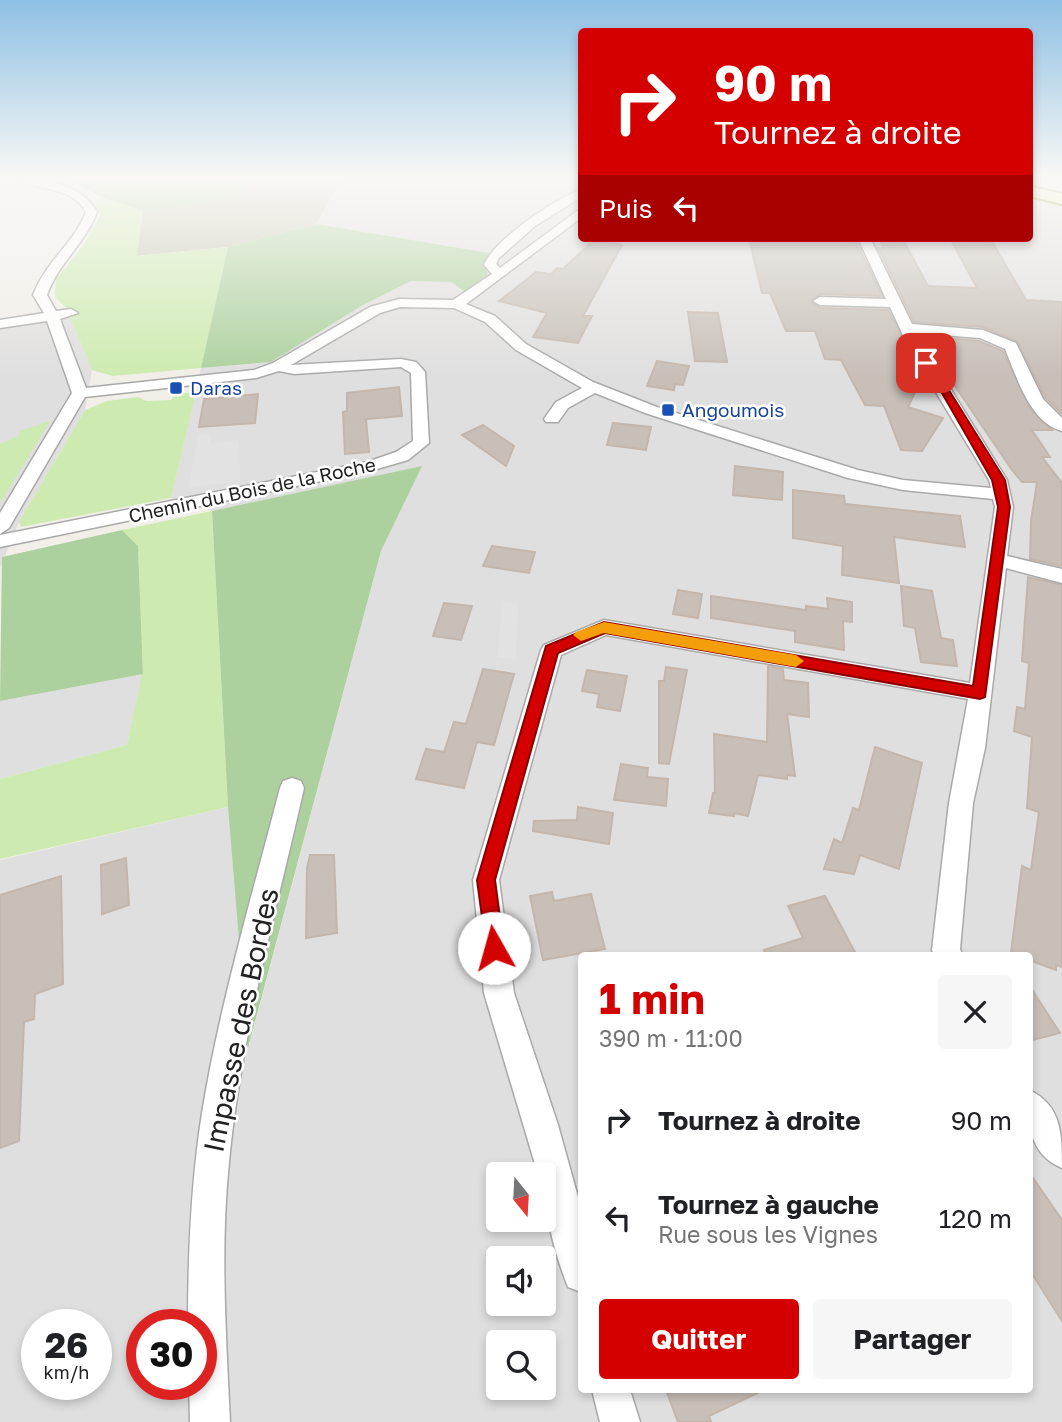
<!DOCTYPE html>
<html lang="fr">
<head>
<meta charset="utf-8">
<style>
  :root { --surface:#fff; --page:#f6f6f6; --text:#202124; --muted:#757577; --accent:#d40000 }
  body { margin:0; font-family:"Golos Text",sans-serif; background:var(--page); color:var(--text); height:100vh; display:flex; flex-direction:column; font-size:26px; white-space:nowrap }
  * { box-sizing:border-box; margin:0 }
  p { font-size:23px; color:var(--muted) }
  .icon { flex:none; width:38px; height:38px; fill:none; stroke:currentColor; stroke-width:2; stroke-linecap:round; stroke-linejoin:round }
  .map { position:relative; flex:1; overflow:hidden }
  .details { position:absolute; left:578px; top:952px; width:455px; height:441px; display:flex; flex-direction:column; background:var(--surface); border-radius:7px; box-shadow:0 4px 10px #0003 }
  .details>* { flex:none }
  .banner { position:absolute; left:578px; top:28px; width:455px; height:214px; border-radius:7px; box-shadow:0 4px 10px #0003; background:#d40000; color:#fff; overflow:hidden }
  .needle { width:46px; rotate:162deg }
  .buttons { position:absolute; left:486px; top:1162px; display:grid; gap:14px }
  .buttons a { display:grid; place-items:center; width:70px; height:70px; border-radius:7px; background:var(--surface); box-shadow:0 4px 10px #0003; font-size:35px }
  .speed { position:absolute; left:21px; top:1309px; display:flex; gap:14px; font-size:35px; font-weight:700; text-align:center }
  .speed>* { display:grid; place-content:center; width:91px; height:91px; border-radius:50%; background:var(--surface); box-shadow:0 4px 10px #0003; line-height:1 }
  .speed small { font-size:18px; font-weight:400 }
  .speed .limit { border:10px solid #d22; background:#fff; color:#111 }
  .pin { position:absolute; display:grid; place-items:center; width:60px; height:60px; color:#fff; margin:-30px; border-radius:14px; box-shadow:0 4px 10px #0006 }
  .me { position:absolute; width:77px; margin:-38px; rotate:353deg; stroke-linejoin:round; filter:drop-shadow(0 0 5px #0008) }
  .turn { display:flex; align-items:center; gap:24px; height:147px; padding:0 21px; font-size:32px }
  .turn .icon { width:91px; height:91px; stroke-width:2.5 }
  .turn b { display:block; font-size:49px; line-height:60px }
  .then { display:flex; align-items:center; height:66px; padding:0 21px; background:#0003; gap:14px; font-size:26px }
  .round { display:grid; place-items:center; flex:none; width:74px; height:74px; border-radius:7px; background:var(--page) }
  .overview { display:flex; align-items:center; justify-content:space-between; height:119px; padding:0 21px }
  h1 { font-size:42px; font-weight:700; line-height:52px; color:var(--accent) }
  .button { display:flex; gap:14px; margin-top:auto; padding:14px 21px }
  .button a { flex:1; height:80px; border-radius:7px; background:var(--accent); color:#fff; font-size:28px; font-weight:700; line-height:80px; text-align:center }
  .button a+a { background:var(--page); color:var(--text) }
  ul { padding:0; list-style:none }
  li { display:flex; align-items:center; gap:21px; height:98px; padding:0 21px }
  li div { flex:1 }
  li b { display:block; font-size:26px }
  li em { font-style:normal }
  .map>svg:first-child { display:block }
  .residential { fill:#e0dfdf; fill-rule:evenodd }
  .construction { fill:#c7c7b4 }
  .grass { fill:#cdebb0 }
  .forest { fill:#add19e }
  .parking { fill:#e2e2e2 }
  .building { fill:#c7bfb8; stroke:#c4b6ab; stroke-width:2 }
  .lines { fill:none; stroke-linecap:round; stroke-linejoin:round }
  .street-casing { stroke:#a9a9a9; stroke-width:3 }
  .secondary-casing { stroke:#707d05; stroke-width:4 }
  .street { fill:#fff; fill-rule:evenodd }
  .secondary { fill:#f7fabf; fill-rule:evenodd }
  .route { fill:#d40000; stroke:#8a0000; stroke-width:2 }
  .slow { fill:#f59e0b }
  .transit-dot { fill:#1a4fb4; stroke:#fff; stroke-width:2.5 }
  .labels { text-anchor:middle; stroke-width:5; stroke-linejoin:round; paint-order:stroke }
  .far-transit-label { font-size:19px; fill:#164399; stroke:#fff; text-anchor:start }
  .far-street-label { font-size:19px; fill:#222; stroke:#fff }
  .near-street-label { font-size:28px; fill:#222; stroke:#fff }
</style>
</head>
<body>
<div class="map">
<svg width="1062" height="1422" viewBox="0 0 1062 1422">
  <rect width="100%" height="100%" fill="#f2efe9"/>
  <g class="residential">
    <path d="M342,178H581V238H1029V188L1062,196V1422H0V860L228,807L249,1046L381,551L421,467L212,511L171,498L201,368L271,362L363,305L411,281L451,282L485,265L489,254L316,224ZM581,956H1029V1390H581ZM499,1174H544V1220H499ZM499,1258H544V1304H499ZM37,1325H96V1384H37ZM142,1325H201V1384H142ZM499,1342H544V1388H499Z"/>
    <polygon points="66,308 92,370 85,410 19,522 0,568 0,319"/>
    <polygon points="143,674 127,745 0,779 0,701"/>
  </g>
  <polygon class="construction" points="246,178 342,178 316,224 228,247 136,256 143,211 238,198 248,192"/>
  <g class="grass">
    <path d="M104,198L143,211L137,256L228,247L201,368L113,376L92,370L66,308L55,297L56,279C73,259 90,239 100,214L92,201Z"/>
    <polygon points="196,392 171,498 21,527 19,522 85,410 107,401 138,397 146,401 171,400 175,394"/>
    <polygon points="50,421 4,497 0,502 0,444 19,436 20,431"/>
    <polygon points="212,511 228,807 0,859 0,779 127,745 143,670 138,546 122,530"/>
  </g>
  <g class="forest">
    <polygon points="64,178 246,178 248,192 238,198 143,211 104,198"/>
    <polygon points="316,224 489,253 485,265 488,276 466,292 451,282 411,281 363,305 271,362 201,368 228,247"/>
    <polygon points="422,466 381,551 248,1048 228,807 212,511"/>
    <polygon points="122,530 138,546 143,674 0,701 2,557"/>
  </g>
  <g class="parking">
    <polygon points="210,434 210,444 239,440 240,481 188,488 198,436"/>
    <polygon points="503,602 519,605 515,660 497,657"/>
  </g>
  <g class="building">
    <polygon points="749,238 837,238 857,243 882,296 820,294 811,302 820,308 888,310 923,375 908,407 943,418 922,451 901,450 884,406 865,405 841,360 825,359 815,331 786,331 770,293 762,293"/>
    <polygon points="879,238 902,238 928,286 977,288 951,240 991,240 1026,300 1062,302 1062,414 1045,397 1017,341 983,327 914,322 878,248 884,249"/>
    <polygon points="595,239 622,245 583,316 592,316 578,343 533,337 547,313 499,301 536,272 551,274 557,268 563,269"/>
    <polygon points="688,312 718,313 727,362 695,361"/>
    <polygon points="921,336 979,341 1003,351 1031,410 1052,430 1032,430 1050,457 1042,457 1062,483 1062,566 1030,559 1031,521 1037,482 1022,482 1012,470"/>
    <polygon points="657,361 689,366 683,385 675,384 674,390 647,386"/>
    <polygon points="399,387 402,416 366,419 369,452 345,454 343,412 347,411 347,393"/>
    <polygon points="258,394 255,423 199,427 204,399"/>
    <polygon points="613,423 651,427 646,450 607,445"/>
    <polygon points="483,425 514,446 506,466 462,435"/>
    <polygon points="735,466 783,472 782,500 733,495"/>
    <polygon points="793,490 844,496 845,504 960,516 965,547 894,537 899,583 842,575 843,546 793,538"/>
    <polygon points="492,546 535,552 529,573 483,566"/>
    <polygon points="1028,577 1062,585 1062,967 1056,965 1056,970 1029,960 1029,956 1011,953 1022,866 1031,870 1039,812 1027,808 1032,737 1014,731 1017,707 1025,709 1029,663 1022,661"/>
    <polygon points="901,586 932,591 941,638 953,640 957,666 921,662 915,628 904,626"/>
    <polygon points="678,590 702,594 698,618 673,614"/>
    <polygon points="711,596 806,610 806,606 828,609 827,598 852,602 852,622 843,621 844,650 795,642 795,631 711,618"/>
    <polygon points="444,603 472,606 461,640 433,636"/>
    <polygon points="768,666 783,669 784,680 808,683 809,717 787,714 795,776 787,775 787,779 758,775 748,816 734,813 734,816 709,813 713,793 715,793 714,734 767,742"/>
    <polygon points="666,667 687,670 669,764 659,763 659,681 664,681"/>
    <polygon points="483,669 514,674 494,745 477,742 464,788 416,779 426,749 444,752 454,722 466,724"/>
    <polygon points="587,670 627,676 620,711 597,707 599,694 582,691"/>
    <polygon points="875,747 922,763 899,869 860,855 854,874 824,869 834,839 842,843 853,808 859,810"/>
    <polygon points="621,764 648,768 647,777 668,779 666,806 614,800"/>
    <polygon points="578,807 613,813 609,844 533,831 534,821 577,820"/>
    <polygon points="310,855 334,855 337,933 306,938 307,868"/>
    <polygon points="126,858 129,905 102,914 101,865"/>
    <polygon points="61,876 63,984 35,994 34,1019 24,1022 19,1141 0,1148 0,895"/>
    <polygon points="552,892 554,901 591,894 605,949 543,960 530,896"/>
    <polygon points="825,896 857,956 765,956 764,950 803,938 788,906"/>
    <polygon points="1029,985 1060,1033 1029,1041"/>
    <polygon points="1029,1172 1062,1220 1062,1321 1029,1269"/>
    <polygon points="666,1390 764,1390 709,1416 711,1422 678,1422"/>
  </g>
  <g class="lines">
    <defs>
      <g id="street">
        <path d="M16,178C45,177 82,185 97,212C86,243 58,263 47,295L56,311L71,309L78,313L60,319L86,388L254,370L273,363L370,307L399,299L453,300L492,274L484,265C493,241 553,200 578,191L581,197L535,226L499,258L496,264L500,268L577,211L581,210V218L466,304L495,316L526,344L593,382L657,407L858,470L903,480L991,488L989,480L908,346L890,307L820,305L813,301L820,297L886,299L858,238H870L912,324L983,330L1016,343L1043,399L1062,418V431C1030,423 1016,375 1005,349L980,338L916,333L1007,480L1013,507L1007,556L1062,569V583L1006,568L985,748L973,803L960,949L963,956H934L932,950L949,803L968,699L606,635L561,655L499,880L514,993L558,1125L581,1208V1292L568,1287C554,1252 544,1211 544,1174H538L484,993L473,880L541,650L544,645L604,620L970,683L995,507L993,499L903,490L848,478L645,413L595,393L568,408L558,422H546L544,419L556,402L582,388L516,350L485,322L454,308L400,307L380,313L291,365L401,359L416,362L425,372L429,443L408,460L370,471L0,547V535L367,462L396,452L413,441L411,373L401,367L294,374L279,371L256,378L85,397L9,528L0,534V513L72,393L47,321L0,328V320L44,313L33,295C46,261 74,243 86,212C72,185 38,192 16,178Z"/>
        <path d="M292,778L301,781L304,788C276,912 241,1035 229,1162C220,1249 226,1335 230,1422H190L189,1384H201V1325H188C188,1254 191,1183 202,1113C220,1003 252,896 280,788L283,781Z"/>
        <path d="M1029,1090C1062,1105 1062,1135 1062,1168C1027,1153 1029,1122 1029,1090Z"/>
        <polygon points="592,1390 630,1390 640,1422 600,1422"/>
      </g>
      <polygon id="secondary" points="1029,186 1062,194 1062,204 1029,196"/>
    </defs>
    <use href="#street" class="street-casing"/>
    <use href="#secondary" class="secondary-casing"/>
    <use href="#street" class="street"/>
    <use href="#secondary" class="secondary"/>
  </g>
  <linearGradient id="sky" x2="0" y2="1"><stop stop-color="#8fc0e4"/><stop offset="0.47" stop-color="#f9f8f5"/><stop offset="1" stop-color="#f9f8f5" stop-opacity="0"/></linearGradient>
  <rect width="1062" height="377" fill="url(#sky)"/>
  <polygon class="route" points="923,360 932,363 1005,480 1010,507 985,697 980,699 605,633 558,653 495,880 504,948 501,954 494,957 487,954 477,880 546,646 604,622 973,686 998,507 992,480"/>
  <polygon class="slow" points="604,622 796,655 804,661 796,667 604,633 581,641 573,635 576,632"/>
  <g class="transit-dot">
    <rect x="169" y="381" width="14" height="14" rx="3.5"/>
    <rect x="661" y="403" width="14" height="14" rx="3.5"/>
  </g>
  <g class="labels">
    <g class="far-transit-label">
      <text x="190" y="395">Daras</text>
      <text x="682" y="417">Angoumois</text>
    </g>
    <g class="far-street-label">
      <text transform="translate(252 490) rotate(-12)" y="7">Chemin du Bois de la Roche</text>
    </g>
    <g class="near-street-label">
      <text transform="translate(241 1020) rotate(-78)" y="10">Impasse des Bordes</text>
    </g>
  </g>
</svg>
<div class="buttons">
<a><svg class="needle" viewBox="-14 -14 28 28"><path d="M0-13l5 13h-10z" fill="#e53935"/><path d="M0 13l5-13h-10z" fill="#757577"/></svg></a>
<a><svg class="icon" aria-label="sound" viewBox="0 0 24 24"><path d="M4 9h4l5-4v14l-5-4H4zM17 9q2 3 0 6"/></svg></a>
<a><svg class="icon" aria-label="search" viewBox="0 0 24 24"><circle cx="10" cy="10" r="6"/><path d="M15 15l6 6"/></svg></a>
</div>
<div class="speed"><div>26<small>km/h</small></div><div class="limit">30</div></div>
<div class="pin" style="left:926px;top:363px;background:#d93025"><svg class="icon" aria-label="arrive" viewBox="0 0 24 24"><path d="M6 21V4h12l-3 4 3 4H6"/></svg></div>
<svg class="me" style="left:494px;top:948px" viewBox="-20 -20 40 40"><circle r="19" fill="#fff"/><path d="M0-13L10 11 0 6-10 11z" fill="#d40000"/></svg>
<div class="banner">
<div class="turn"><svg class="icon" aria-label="right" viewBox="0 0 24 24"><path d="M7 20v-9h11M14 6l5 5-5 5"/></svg><div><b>90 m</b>Tournez à droite</div></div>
<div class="then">Puis<svg class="icon" aria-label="left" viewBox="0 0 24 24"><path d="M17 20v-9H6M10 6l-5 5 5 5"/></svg></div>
</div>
<section class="details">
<div class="overview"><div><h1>1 min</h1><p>390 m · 11:00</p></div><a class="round"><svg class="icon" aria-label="close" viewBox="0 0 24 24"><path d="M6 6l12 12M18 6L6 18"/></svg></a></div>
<ul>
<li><svg class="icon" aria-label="right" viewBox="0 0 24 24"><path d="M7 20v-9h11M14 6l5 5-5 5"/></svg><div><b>Tournez à droite</b></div><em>90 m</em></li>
<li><svg class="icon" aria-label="left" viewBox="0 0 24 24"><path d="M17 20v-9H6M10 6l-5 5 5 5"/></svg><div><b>Tournez à gauche</b><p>Rue sous les Vignes</p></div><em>120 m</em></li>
</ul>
<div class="button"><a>Quitter</a><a>Partager</a></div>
</section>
</div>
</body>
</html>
